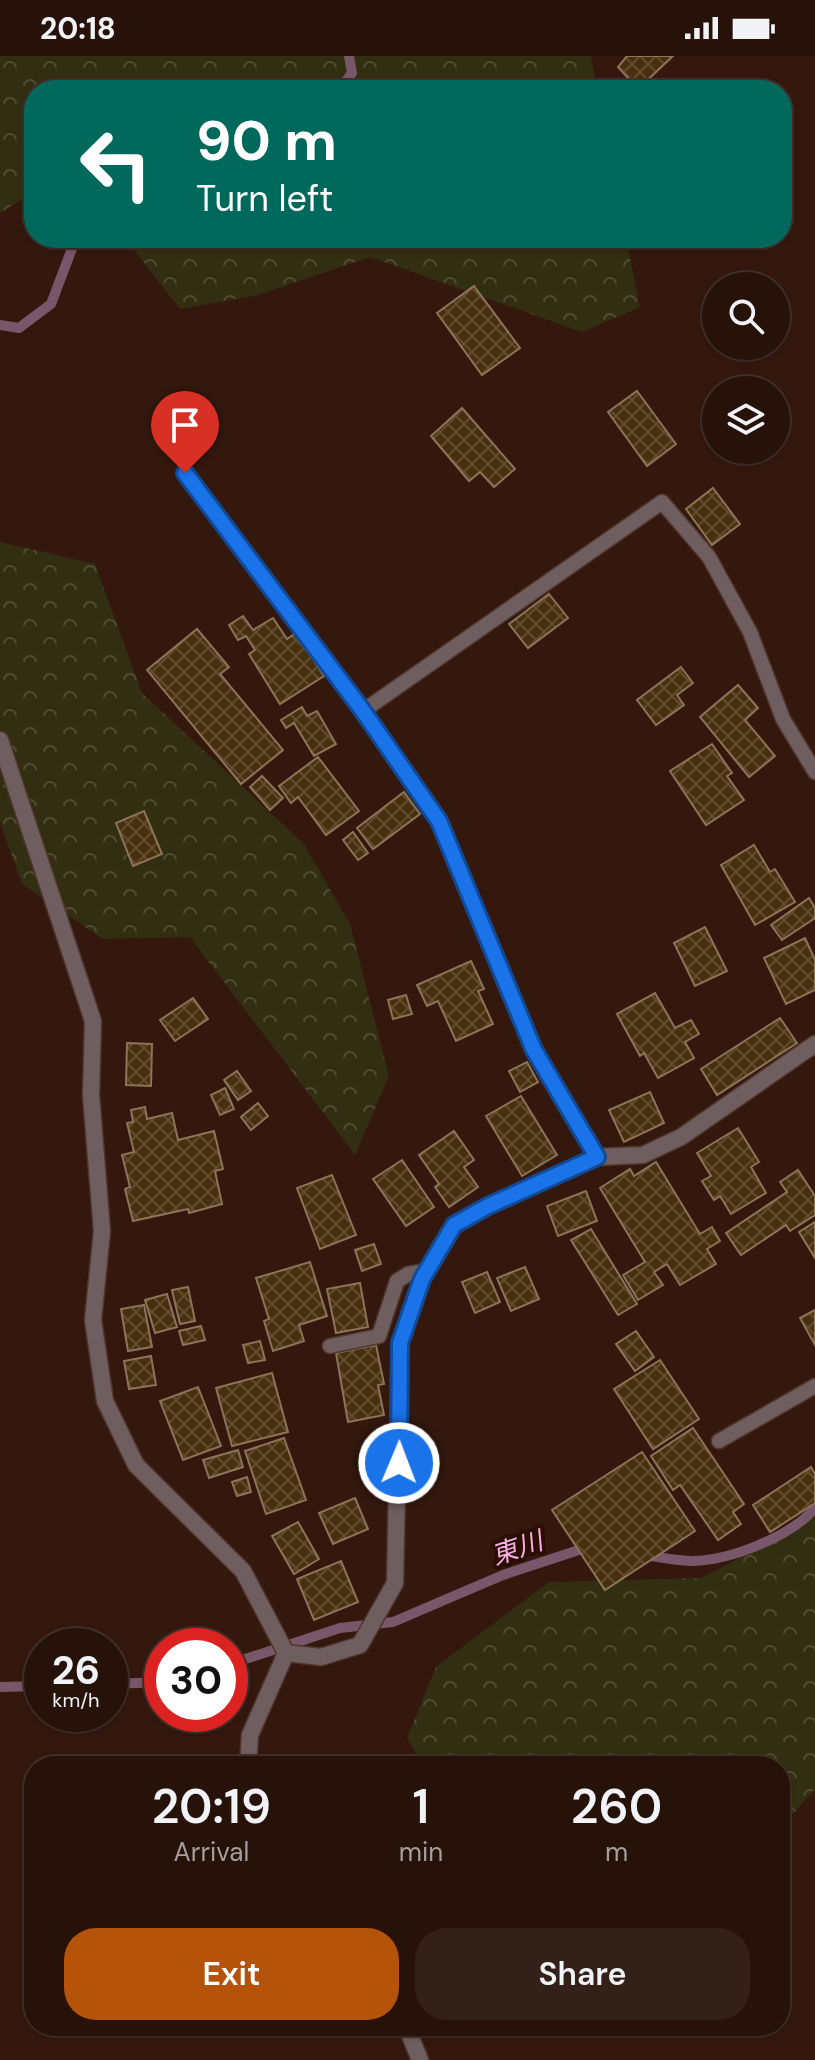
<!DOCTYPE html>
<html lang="en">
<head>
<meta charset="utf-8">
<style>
  :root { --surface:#27120a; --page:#332018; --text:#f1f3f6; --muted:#a49e9c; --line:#43322b; --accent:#b45309 }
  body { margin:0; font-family:"DM Sans","Noto Sans JP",sans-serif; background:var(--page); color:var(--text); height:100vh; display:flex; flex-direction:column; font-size:30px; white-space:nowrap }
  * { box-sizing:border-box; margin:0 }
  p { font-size:26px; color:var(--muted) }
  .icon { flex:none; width:44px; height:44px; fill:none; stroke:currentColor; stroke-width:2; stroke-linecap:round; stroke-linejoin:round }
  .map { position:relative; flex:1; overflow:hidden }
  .panel { position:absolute; left:24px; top:1700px; width:766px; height:280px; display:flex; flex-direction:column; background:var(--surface); border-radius:32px; box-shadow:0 2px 6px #0004,0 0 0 2px var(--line) }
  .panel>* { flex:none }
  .guide { position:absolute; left:24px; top:24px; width:768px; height:168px; border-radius:32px; box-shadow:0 2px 6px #0004,0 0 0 2px var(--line); background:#00695c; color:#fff; overflow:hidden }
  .fabs { position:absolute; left:702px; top:216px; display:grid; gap:16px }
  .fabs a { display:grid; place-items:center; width:88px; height:88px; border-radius:50%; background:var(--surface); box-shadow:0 2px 6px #0004,0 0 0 2px var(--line); font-size:40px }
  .speed { position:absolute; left:24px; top:1572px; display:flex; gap:16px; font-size:40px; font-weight:700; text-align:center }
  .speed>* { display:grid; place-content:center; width:104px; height:104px; border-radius:50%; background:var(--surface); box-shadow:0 2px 6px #0004,0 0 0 2px var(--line); line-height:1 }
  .speed small { font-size:20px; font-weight:400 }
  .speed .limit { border:12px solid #d22; background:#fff; color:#111 }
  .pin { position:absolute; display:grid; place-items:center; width:68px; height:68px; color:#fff; margin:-82px -34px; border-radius:50% 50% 50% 0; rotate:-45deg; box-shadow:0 0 8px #0007 }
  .pin .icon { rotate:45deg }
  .me { position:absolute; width:88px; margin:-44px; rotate:1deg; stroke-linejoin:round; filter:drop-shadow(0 0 6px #0008) }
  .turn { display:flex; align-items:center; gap:28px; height:168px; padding:0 40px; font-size:36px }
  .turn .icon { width:104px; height:104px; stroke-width:2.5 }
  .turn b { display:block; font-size:56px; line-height:68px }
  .eta { display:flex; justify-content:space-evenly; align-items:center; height:136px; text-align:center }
  .eta b { font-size:48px; font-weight:600; line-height:56px }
  .action { display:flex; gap:16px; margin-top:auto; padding:16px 40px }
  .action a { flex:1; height:92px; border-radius:32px; background:var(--accent); color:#fff; font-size:32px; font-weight:600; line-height:92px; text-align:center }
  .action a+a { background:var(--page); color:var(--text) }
  .status { display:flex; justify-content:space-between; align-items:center; height:56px; padding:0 40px; background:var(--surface); direction:ltr }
  .status svg { height:22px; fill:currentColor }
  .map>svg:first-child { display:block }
  .forest { fill:url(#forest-crowns) }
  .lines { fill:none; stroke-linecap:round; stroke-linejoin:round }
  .stream { stroke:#79576a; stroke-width:10 }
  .building { fill:url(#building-cross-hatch); stroke:#8b7458; stroke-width:2 }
  .lane-casing { stroke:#50362c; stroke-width:17 }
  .street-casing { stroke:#50362c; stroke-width:19 }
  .lane { stroke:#6f5e60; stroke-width:14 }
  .street { stroke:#6f5e60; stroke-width:16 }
  .route-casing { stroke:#114b97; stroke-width:20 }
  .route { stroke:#1a73e8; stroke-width:14 }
  .labels { text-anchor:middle; stroke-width:8; stroke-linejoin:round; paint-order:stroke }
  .water-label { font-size:26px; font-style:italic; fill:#f8b1e4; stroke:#2a0e05 }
</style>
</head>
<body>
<div class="status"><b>20:18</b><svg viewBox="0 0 49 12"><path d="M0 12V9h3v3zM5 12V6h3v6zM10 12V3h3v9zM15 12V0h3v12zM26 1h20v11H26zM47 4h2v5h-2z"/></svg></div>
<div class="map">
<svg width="815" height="2004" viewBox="0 0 815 2004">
  <defs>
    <pattern id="forest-crowns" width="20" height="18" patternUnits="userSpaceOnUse" patternTransform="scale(2)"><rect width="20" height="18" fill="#322e11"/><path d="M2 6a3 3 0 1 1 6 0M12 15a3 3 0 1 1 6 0" fill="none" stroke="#504b32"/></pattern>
    <pattern id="building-cross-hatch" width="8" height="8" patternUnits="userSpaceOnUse" patternTransform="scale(2)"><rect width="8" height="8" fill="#482f0e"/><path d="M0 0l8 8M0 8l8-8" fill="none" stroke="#624c30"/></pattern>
  </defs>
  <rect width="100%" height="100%" fill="#34180e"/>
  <g class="forest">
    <polygon points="0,0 591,0 597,34 34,34 34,136 0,157"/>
    <polygon points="125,182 626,182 640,251 582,276 370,201 258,239 180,253"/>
    <polygon points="0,486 95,508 142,637 304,788 350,868 389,1020 355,1099 190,881 103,883 22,828 0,766"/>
    <polygon points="815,1461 815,1733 794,1757 780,1762 780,1710 423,1710 407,1682 436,1611 549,1526 702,1522"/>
  </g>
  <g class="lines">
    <g class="stream">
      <polyline points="339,34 352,17 349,0"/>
      <polyline points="0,269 19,272 51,248 76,182"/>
      <path d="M644,1499C659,1501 677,1505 693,1505C731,1504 790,1481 815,1452"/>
      <polyline points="230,1608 340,1572 393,1566 503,1519 588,1491"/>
      <polyline points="110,1628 162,1626"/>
      <polyline points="0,1631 42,1630"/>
    </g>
  </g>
  <g class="building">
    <polygon points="627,0 673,0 638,33 618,11"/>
    <polygon points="474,230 520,292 482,319 437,257"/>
    <polygon points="637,335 676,388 647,410 608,356"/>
    <polygon points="462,352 515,413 494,431 480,416 469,425 431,380"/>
    <polygon points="713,432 740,468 712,489 686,453"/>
    <polygon points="549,538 568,562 528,592 509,568"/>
    <polygon points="243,560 253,574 273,562 287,583 296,577 324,620 280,648 249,598 255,594 246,580 238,584 229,569"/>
    <polygon points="197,573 229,611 220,618 283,694 241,728 147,614"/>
    <polygon points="681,611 693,627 677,639 684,649 656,669 637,644"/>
    <polygon points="738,629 758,652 745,664 775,700 749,721 700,661"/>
    <polygon points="302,651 307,660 317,655 336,688 314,700 294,667 286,672 281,664"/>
    <polygon points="712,688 732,717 727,720 744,744 706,769 670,715"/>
    <polygon points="318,701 359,755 326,779 298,741 291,747 279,730"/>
    <polygon points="262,720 283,742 270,754 250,731"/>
    <polygon points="404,736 420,758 373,793 357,772"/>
    <polygon points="144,755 162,798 133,810 116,767"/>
    <polygon points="353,776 368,797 358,804 343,784"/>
    <polygon points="754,789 770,816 775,813 795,846 755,869 721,809"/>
    <polygon points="809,842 815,852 815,862 782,884 771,869"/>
    <polygon points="705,871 727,915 695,930 674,887"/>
    <polygon points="805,882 815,904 815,934 786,948 764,902"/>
    <polygon points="471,905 484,933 478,935 493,968 456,985 438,945 427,950 417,929"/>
    <polygon points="655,937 675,972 691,964 699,978 685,986 694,1002 658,1022 644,997 640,1000 617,958"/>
    <polygon points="406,939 412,958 393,963 388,944"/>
    <polygon points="193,942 208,963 175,985 160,964"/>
    <polygon points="780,962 797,987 717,1039 701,1013"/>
    <polygon points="127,987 152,988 151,1030 126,1029"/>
    <polygon points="527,1006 538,1026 520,1036 509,1015"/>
    <polygon points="237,1015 251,1035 238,1044 224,1024"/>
    <polygon points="225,1032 234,1053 220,1059 211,1039"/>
    <polygon points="650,1036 664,1067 624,1086 609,1054"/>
    <polygon points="521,1040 557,1099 522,1120 486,1060"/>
    <polygon points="258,1047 268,1060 251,1074 241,1061"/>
    <polygon points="145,1051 147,1063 172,1057 178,1084 214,1075 223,1113 215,1115 222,1148 189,1157 188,1153 133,1165 125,1133 130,1131 122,1099 134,1096 127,1067 133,1066 131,1054"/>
    <polygon points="738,1072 759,1106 751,1111 766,1137 731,1158 720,1140 714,1144 702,1125 711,1120 697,1097"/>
    <polygon points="454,1075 474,1104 464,1111 478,1131 449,1151 435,1131 439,1128 419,1099"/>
    <polygon points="402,1104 434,1151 406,1170 373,1123"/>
    <polygon points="656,1106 700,1178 712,1171 720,1185 707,1193 716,1208 680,1229 667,1208 654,1216 663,1229 638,1244 623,1219 645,1206 600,1132 630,1113 634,1120"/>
    <polygon points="798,1114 815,1140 815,1159 790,1175 786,1169 741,1199 726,1177 787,1136 780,1126"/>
    <polygon points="332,1119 356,1179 320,1193 297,1132"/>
    <polygon points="586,1135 597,1165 558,1180 547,1150"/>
    <polygon points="815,1166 815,1202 799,1176"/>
    <polygon points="591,1173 637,1248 618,1259 571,1184"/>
    <polygon points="374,1188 381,1208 362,1215 355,1194"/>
    <polygon points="310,1206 327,1260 299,1269 304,1285 273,1295 264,1265 269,1263 256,1222"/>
    <polygon points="525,1211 539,1243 511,1255 497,1222"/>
    <polygon points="487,1216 500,1246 475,1257 462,1226"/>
    <polygon points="360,1227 368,1271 336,1277 327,1233"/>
    <polygon points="188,1231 195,1265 180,1268 172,1234"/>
    <polygon points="167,1238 177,1271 155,1277 145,1244"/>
    <polygon points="144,1249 152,1291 128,1295 121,1253"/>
    <polygon points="815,1254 815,1289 800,1262"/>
    <polygon points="201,1270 205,1284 183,1289 179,1275"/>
    <polygon points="636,1275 654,1301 635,1315 616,1288"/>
    <polygon points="260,1285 265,1304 248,1307 243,1289"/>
    <polygon points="376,1289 384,1328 378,1329 384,1359 348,1366 336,1297"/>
    <polygon points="151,1300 156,1329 129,1333 124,1305"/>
    <polygon points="660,1304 699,1363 653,1393 614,1333"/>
    <polygon points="272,1317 288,1376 232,1390 216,1332"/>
    <polygon points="198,1331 221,1390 183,1404 160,1345"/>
    <polygon points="693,1372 744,1448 733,1456 741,1468 718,1484 680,1429 673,1434 651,1400"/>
    <polygon points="284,1382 306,1444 266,1458 245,1395"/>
    <polygon points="238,1394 243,1411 209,1422 203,1404"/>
    <polygon points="642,1396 695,1475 605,1534 552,1454"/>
    <polygon points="811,1411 815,1418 815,1447 770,1476 753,1449"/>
    <polygon points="247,1421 251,1436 237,1440 232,1426"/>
    <polygon points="355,1442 368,1473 333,1488 319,1457"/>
    <polygon points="298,1466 319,1503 294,1518 272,1480"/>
    <polygon points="341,1505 358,1546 314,1564 297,1523"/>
  </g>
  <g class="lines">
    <defs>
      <g id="lane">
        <polyline points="185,417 363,655 439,765 534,994 597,1101"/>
        <polyline points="363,655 662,446 709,501 750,576 783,663 815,716"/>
        <polyline points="330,1290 379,1280 397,1225 408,1218 427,1215"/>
        <polyline points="719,1385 815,1330"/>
      </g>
      <g id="street">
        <polyline points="0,684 93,965 91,1039 102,1175 93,1264 105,1345 136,1409 243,1515 286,1597"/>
        <polyline points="286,1597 321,1601 360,1589 395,1527 400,1287 422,1223 454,1169 488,1150 597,1101 643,1099 681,1081 815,988"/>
        <polyline points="248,1710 250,1679 286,1597"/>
        <polyline points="406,1970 420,2004"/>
      </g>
    </defs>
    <use href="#lane" class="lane-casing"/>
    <use href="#street" class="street-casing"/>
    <use href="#lane" class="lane"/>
    <use href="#street" class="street"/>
  </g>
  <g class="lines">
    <defs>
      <polyline id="route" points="185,417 363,655 439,765 534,994 597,1101 488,1150 454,1169 422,1223 400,1287 399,1407"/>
    </defs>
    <use href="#route" class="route-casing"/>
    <use href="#route" class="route"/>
  </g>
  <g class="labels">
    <g class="water-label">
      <text transform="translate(517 1492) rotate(-19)" y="9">東川</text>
    </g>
  </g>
</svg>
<div class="fabs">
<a><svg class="icon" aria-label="search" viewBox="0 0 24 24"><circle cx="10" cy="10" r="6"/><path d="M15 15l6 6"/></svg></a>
<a><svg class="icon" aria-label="layers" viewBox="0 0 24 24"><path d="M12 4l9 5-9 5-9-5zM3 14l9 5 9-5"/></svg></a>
</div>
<div class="speed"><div>26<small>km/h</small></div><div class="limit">30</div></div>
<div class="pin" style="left:185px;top:417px;background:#d93025"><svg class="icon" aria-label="arrive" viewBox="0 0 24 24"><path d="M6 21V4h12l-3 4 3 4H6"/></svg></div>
<svg class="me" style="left:399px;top:1407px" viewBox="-20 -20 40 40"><circle r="17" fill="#1a73e8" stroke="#fff" stroke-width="3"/><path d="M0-11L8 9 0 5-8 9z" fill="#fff"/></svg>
<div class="guide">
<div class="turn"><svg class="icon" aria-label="left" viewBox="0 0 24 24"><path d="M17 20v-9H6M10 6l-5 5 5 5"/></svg><div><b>90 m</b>Turn left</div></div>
</div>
<section class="panel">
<div class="eta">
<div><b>20:19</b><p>Arrival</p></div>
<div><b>1</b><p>min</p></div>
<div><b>260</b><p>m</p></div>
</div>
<div class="action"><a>Exit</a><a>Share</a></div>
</section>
</div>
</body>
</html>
